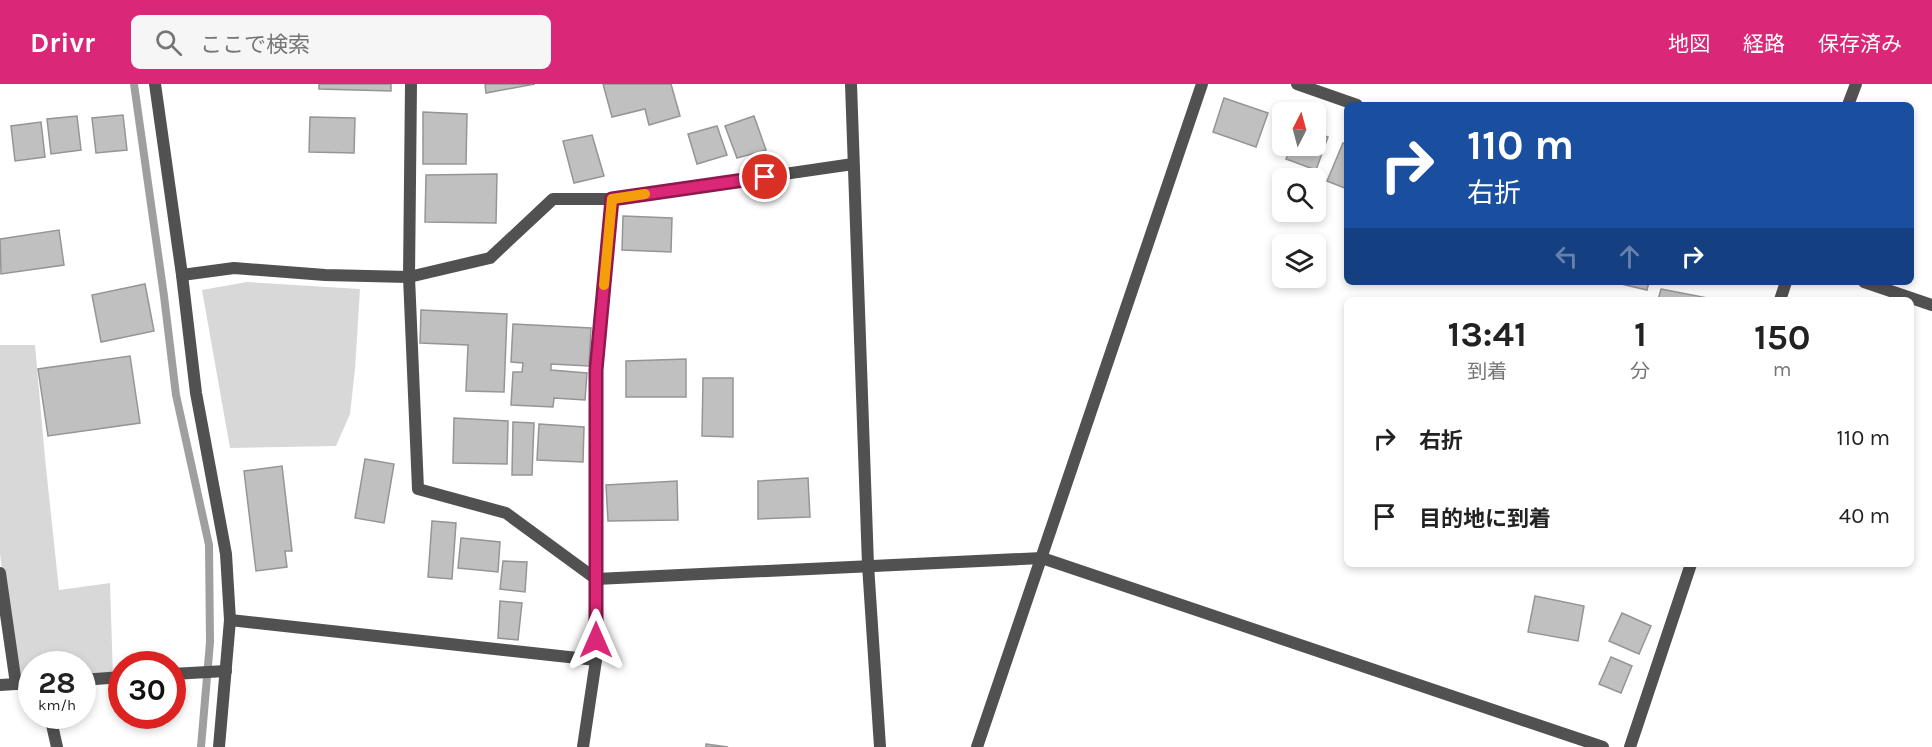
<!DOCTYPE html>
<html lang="ja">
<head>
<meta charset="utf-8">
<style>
  :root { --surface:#fff; --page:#f6f6f6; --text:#222; --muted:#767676; --accent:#db2777 }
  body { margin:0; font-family:Karla,"Noto Sans JP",sans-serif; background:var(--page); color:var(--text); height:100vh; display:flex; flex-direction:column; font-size:22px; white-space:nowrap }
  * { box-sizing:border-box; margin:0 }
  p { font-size:20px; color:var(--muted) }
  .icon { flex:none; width:33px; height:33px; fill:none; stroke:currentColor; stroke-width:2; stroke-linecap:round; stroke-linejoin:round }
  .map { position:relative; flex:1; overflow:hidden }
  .panel { position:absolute; left:1344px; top:213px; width:570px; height:270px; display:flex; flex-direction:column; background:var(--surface); border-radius:9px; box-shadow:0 3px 9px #0003 }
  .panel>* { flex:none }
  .hud { position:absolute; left:1344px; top:18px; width:570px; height:183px; border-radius:9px; box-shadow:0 3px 9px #0003; background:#1a4fa0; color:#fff; overflow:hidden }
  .needle { width:39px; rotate:6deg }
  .fabs { position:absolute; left:1272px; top:18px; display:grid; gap:12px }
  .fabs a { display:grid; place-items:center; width:54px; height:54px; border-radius:9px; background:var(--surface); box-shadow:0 3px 9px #0003; font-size:30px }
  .speed { position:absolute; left:18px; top:567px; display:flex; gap:12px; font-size:30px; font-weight:700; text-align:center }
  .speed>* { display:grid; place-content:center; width:78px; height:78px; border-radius:50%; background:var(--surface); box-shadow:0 3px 9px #0003; line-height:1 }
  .speed small { font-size:15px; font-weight:400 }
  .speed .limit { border:9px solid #d22; background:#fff; color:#111 }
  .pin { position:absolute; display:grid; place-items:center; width:51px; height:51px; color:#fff; margin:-26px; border:3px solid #fff; border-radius:50%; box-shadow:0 2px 6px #0007 }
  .me { position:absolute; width:66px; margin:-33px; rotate:0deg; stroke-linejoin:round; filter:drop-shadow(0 0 4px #0008) }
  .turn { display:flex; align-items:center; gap:21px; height:126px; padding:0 24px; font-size:27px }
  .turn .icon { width:78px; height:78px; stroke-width:2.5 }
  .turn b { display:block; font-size:42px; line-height:51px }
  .lanes { display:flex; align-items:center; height:57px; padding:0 24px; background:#0003; justify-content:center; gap:30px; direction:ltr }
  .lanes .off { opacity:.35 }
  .eta { display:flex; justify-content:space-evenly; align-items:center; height:102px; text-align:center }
  .eta b { font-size:36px; font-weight:700; line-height:42px }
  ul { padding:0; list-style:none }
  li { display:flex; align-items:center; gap:18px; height:78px; padding:0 24px }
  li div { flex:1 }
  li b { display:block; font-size:22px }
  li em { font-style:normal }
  header { display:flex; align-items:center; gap:36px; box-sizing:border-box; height:84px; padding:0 30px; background:var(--accent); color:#fff }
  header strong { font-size:28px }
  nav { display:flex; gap:33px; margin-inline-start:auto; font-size:21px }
  .search { width:420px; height:54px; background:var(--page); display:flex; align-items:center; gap:15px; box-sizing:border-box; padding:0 21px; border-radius:9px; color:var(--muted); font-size:22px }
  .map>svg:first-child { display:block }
  .green { fill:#d8d8d8 }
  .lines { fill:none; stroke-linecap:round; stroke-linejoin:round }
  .stream { stroke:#9f9f9f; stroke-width:8 }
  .building { fill:#c0c0c0; stroke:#959595; stroke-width:1.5 }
  .minor { stroke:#515151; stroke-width:12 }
  .tertiary { stroke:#515151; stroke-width:12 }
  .route-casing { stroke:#8e194d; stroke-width:15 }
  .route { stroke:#db2777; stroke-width:10 }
  .slow { stroke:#f59e0b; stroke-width:10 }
</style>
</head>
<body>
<header>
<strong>Drivr</strong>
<div class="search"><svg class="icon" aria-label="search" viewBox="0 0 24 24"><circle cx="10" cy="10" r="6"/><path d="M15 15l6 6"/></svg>ここで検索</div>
<nav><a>地図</a><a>経路</a><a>保存済み</a></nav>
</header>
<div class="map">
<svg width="1932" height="663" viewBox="0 0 1932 663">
  <rect width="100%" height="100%" fill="#fff"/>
  <g class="green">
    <polygon points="247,198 360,205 355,285 350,330 336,362 230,364 202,206"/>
    <polygon points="0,261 35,261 45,374 59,506 110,499 113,594 83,596 82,580 32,580 31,599 16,600 0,470"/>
  </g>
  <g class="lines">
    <polyline class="stream" points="134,0 164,212 176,311 209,461 210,558 201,663"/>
  </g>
  <g class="building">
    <polygon points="319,0 391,0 391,7 319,5"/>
    <polygon points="485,0 535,0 486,9"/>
    <polygon points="603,0 671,0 680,32 649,41 645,25 612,33"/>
    <polygon points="1224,14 1268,29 1256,63 1213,48"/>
    <polygon points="423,28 467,30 466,80 423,80"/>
    <polygon points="123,31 127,66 96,69 92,34"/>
    <polygon points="77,32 81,66 51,70 47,35"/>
    <polygon points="754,32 766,66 737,74 725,42"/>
    <polygon points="310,33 355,34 354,69 309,68"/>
    <polygon points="41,38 45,73 15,77 11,42"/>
    <polygon points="717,42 727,71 697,80 688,50"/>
    <polygon points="1316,49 1328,53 1316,86 1286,75 1291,62 1316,62"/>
    <polygon points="592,51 604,92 574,99 563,57"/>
    <polygon points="1343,59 1347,60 1347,105 1327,97"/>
    <polygon points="497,90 496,139 425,138 426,91"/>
    <polygon points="623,132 672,134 671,168 622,166"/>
    <polygon points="59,146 64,181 1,190 0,155"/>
    <polygon points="1622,198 1649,198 1647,206 1621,200"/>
    <polygon points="145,200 154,247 101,258 92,211"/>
    <polygon points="1661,205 1708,214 1708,216 1658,216"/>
    <polygon points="421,226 507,230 504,308 466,307 468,261 420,259"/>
    <polygon points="513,240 591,244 589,282 551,280 551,286 587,289 585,316 554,314 553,323 511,321 513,288 522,288 523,279 511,278"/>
    <polygon points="130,272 140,339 48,352 38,285"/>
    <polygon points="686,275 686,313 626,313 626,277"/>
    <polygon points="703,294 733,294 733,353 702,352"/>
    <polygon points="454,334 508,337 507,380 453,379"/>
    <polygon points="513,338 534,339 532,391 512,391"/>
    <polygon points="539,340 584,343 583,378 537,376"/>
    <polygon points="365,375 394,380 384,439 355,434"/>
    <polygon points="282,382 292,467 285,467 287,483 256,487 244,387"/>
    <polygon points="808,394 810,433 758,435 758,397"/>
    <polygon points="677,397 678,436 608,437 606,401"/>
    <polygon points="432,437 456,439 452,495 428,493"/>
    <polygon points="461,454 500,458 498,488 458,484"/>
    <polygon points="503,477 527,478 525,508 500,505"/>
    <polygon points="1535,512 1584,522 1578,557 1528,548"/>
    <polygon points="500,517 522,519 518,556 498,554"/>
    <polygon points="1622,529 1651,542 1639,570 1609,557"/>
    <polygon points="1611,573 1632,582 1621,609 1599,600"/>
    <polygon points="706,660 728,663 706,663"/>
  </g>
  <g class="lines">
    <g class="minor">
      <polyline points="411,0 409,193 418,405 506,429 596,495 1042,474 1603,663"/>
      <polyline points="851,0 868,481 880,663"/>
      <polyline points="1297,0 1357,21"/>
      <polyline points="1848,21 1856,0"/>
      <polyline points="182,191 234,184 325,191 409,193 490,174 553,115 612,115 853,80"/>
      <polyline points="1864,198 1932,221"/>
      <polyline points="1780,216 1786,198"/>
      <polyline points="0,489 16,600"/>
      <polyline points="230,536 596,576"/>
      <polyline points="172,590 226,587"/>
      <polyline points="82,596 122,593"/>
      <polyline points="0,601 32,599"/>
      <polyline points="50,632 57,663"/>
      <polyline points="583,663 596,576 596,286 612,115"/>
      <polyline points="977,663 1202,0"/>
      <polyline points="1630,663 1691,480"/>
    </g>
    <polyline class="tertiary" points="155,0 182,191 196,309 226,470 230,536 219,663"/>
  </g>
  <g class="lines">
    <defs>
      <polyline id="route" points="596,556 596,286 612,115 765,93"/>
    </defs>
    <use href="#route" class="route-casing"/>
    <use href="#route" class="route"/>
    <polyline class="slow" points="604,201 612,115 645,110"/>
  </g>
</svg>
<div class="fabs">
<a><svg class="needle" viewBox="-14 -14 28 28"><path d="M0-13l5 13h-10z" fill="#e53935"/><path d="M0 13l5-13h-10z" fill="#767676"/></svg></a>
<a><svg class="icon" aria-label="search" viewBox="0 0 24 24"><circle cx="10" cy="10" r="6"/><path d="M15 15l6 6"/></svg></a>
<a><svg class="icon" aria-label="layers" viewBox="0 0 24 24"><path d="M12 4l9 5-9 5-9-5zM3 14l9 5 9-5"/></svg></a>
</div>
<div class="speed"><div>28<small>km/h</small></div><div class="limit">30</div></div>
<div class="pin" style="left:765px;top:93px;background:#d93025"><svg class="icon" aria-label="arrive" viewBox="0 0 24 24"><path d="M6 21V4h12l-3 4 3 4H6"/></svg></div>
<svg class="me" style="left:596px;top:556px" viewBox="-20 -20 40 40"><path d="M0-17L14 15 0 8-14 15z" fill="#db2777" stroke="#fff" stroke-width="4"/></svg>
<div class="hud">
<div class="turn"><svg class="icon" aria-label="right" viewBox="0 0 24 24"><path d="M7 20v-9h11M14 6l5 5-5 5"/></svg><div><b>110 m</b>右折</div></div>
<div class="lanes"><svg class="icon off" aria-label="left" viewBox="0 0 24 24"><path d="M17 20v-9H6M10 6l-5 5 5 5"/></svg><svg class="icon off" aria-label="ahead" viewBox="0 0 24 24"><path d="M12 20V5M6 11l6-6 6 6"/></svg><svg class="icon" aria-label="right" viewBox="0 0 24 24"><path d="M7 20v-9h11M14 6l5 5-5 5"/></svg></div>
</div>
<section class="panel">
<div class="eta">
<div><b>13:41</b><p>到着</p></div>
<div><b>1</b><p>分</p></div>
<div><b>150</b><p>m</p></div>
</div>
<ul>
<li><svg class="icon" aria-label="right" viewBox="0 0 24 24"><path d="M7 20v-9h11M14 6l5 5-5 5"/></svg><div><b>右折</b></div><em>110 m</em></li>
<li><svg class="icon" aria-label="arrive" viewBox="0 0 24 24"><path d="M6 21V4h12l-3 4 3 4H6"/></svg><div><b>目的地に到着</b></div><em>40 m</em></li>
</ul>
</section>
</div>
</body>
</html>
